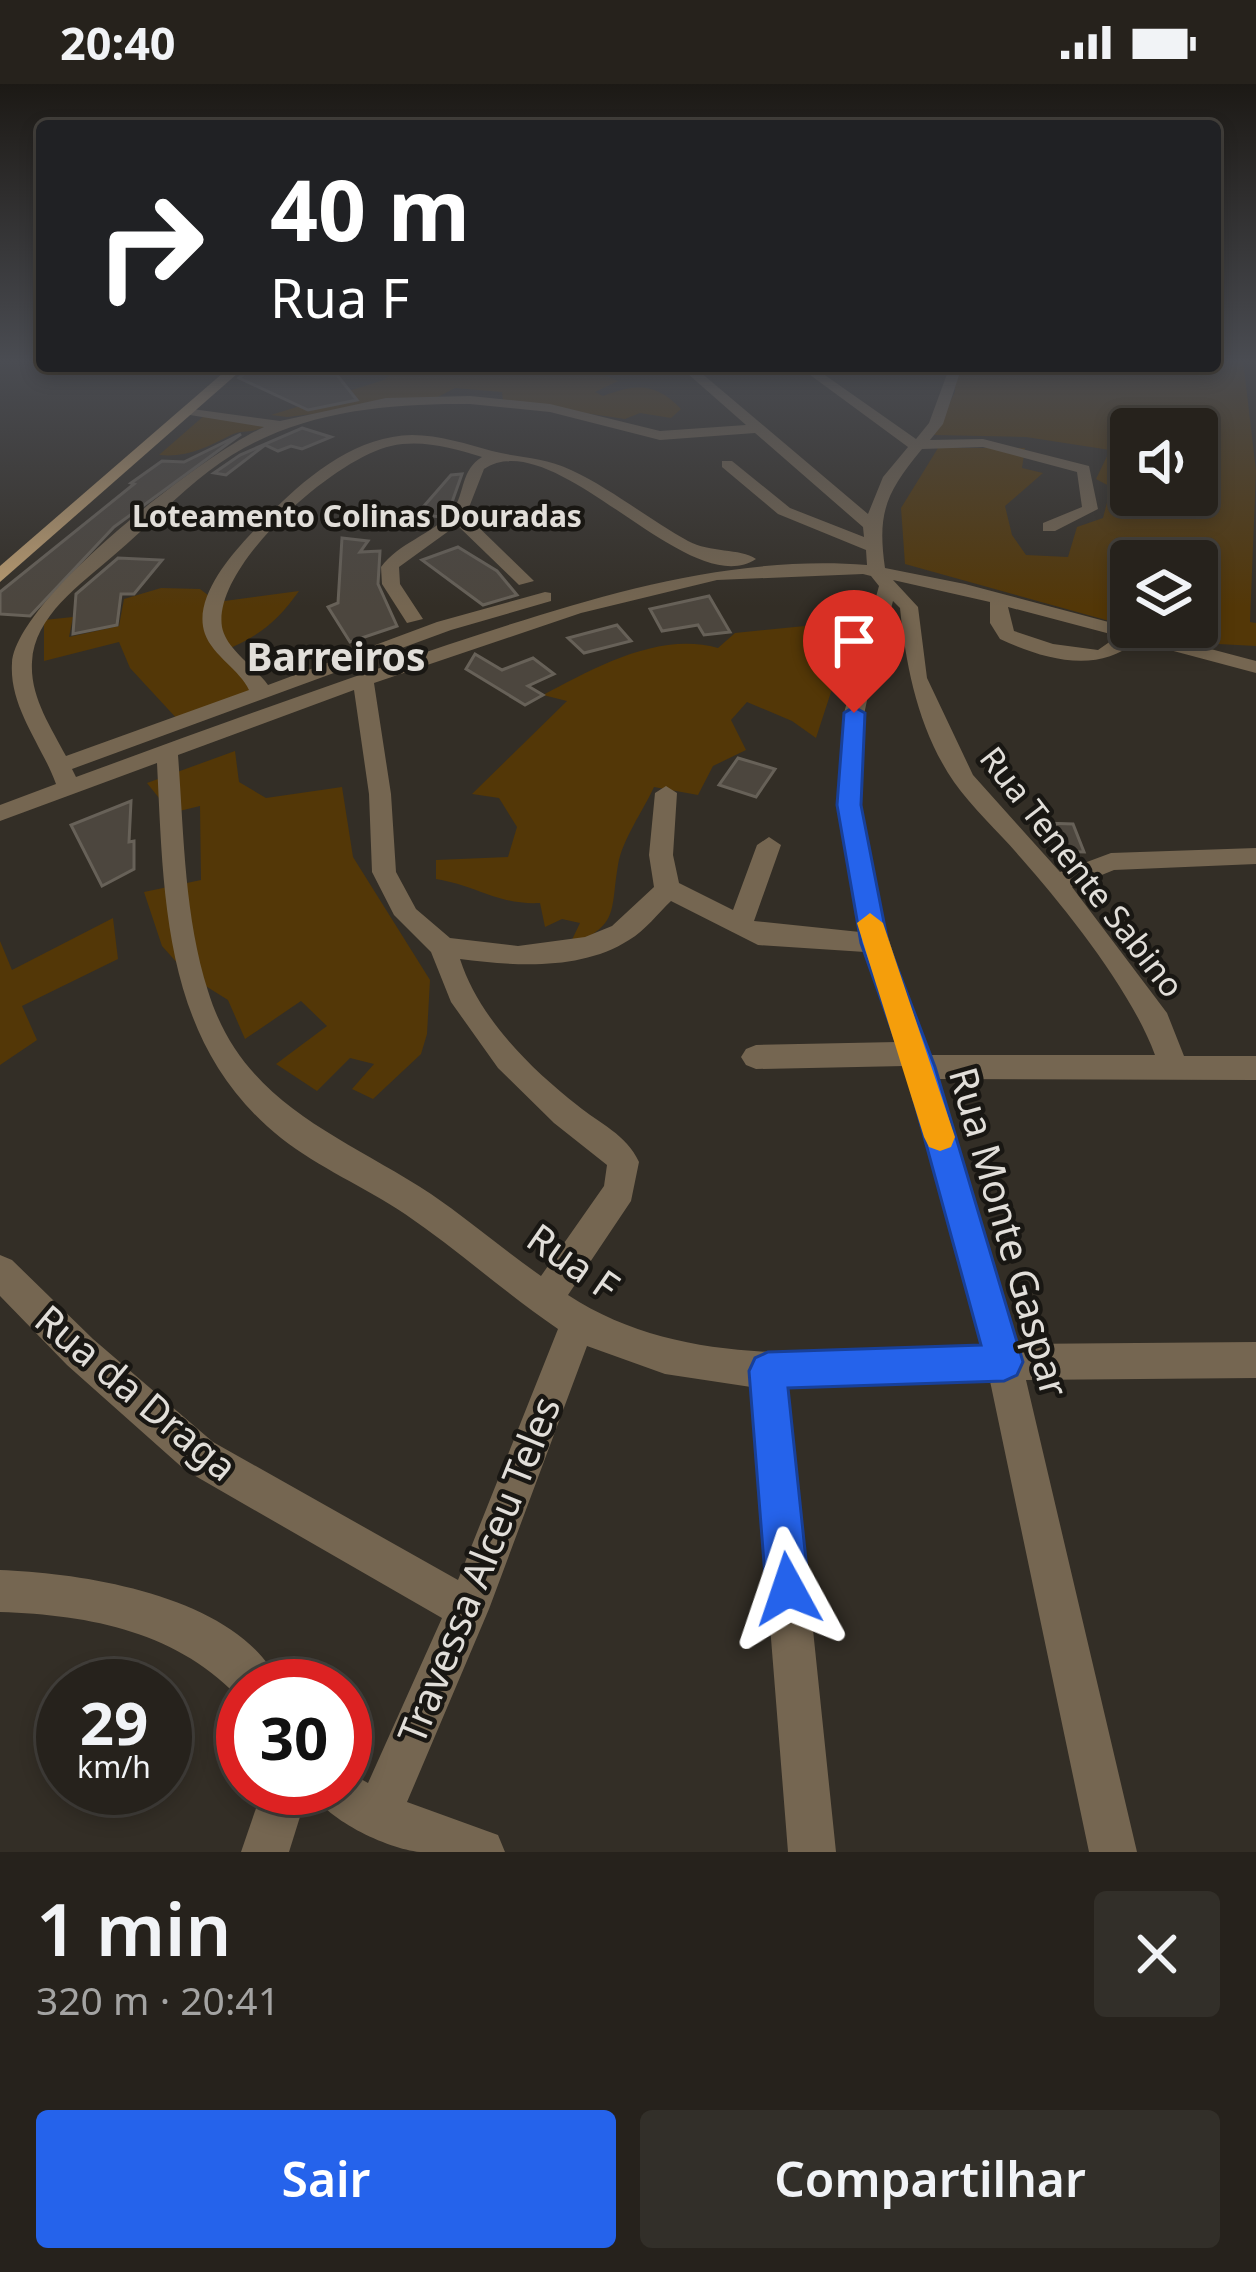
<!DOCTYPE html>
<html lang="pt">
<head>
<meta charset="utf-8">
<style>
  :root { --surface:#26221c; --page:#322f29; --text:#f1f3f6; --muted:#a4a4a3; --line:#423f3b; --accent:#2563eb }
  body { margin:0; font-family:"Noto Sans",sans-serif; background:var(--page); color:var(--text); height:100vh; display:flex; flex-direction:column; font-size:45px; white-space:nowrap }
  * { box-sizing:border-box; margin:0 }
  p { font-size:39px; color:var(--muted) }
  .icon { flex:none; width:66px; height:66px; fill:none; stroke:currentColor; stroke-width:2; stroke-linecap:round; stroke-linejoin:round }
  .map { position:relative; height:1768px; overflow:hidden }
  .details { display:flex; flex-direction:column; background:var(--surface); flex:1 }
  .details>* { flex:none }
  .guide { position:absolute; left:36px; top:36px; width:1185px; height:252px; border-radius:12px; box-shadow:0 6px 18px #0003,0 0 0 3px var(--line); background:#202124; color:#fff; overflow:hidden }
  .controls { position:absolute; left:1110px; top:324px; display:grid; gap:24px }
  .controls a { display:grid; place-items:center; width:108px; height:108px; border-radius:12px; background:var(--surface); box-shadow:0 6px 18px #0003,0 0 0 3px var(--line); font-size:60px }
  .speed { position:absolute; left:36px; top:1575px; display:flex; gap:24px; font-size:60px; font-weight:700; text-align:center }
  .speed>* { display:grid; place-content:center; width:156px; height:156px; border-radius:50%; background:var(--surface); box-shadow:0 6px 18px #0003,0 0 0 3px var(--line); line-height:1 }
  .speed small { font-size:30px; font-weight:400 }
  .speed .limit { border:18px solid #d22; background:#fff; color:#111 }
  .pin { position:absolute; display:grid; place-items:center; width:102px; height:102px; color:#fff; margin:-123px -51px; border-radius:50% 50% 50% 0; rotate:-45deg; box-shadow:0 0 12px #0007 }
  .pin .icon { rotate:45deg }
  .me { position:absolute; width:132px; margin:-66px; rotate:355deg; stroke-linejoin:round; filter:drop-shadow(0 0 9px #0008) }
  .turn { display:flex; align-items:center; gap:42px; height:252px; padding:0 36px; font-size:54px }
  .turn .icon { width:156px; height:156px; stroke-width:2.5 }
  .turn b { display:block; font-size:84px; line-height:102px }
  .round { display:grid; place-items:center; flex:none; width:126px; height:126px; border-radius:12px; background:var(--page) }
  .head { display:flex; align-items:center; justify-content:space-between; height:204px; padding:0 36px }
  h1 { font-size:72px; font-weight:600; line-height:90px }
  .cta { display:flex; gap:24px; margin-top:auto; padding:24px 36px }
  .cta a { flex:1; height:138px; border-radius:12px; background:var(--accent); color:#fff; font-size:48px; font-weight:600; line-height:138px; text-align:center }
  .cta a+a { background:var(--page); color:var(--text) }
  .status { display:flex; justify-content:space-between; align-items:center; height:84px; padding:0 60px; background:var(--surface); direction:ltr }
  .status svg { height:33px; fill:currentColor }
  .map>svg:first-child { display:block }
  .green { fill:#533707; fill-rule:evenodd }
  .building { fill:#4c463e; stroke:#676158; stroke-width:3 }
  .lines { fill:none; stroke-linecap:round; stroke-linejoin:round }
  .minor { fill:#756651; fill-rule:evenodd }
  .major { fill:#bb9c70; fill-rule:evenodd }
  .route { fill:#2563eb; stroke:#184099; stroke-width:3 }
  .slow { fill:#f59e0b }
  .labels { text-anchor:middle; stroke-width:9; stroke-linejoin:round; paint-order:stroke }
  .far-neighbourhood-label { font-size:30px; font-weight:bold; fill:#e1ded9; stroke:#191713 }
  .street-label { font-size:33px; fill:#e1ded9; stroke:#191713 }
  .far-district-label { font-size:39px; font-weight:bold; fill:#e1ded9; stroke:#191713 }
  .near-street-label { font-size:39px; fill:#e1ded9; stroke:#191713 }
</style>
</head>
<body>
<div class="status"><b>20:40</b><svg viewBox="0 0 49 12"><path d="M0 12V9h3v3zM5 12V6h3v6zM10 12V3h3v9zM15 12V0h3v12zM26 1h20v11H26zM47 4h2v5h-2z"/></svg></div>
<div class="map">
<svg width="1256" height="1768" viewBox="0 0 1256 1768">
  <rect width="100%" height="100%" fill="#332e26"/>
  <g class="green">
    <path d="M1215,276H1243L1256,387L1250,538L1256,539V562L1218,560L1133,543H1197V477H1131V543L905,480L901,424L938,364H1025L1022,384L1043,389L1005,422L1012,451L1026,471L1068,473L1077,443L1103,434L1111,403L1096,395L1110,366L1026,353L934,351L955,308L956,282H1215ZM1131,345H1197V411H1131Z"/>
    <path d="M371,282H600L593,286L618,297L595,308L603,312C636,300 655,298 681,325L671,334L640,329L625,335L503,317L502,308L455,304L432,316L287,333L271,331L384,296L395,286Z"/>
    <path d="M206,330L266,342C251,350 242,345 231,351C207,363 187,374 159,371Z"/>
    <path d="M161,504L200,505L217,518L299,507C278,537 257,554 223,567L254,609L179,637L130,584L119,558L44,577V536L73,533L69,553L119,542L124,515Z"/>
    <path d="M805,542L832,550L845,565L816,654L792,637L747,618L731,636L746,666L713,682L698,711L654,703C643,727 622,756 618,781C610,828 620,841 569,862L580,839L562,835L545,843L540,819C498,821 478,802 436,795V776L508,773L517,743L499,714L472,710L567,617L543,611C594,584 659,547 718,564L735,549Z"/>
    <polygon points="235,667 239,698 266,714 342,703 353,773 430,896 427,950 421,970 373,1015 352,1005 374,980 350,974 317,1007 276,980 327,942 301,917 245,955 228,916 188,891 162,862 144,808 201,796 200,722 171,729 147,699"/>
    <polygon points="113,834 118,875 22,922 37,956 0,981 0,857 12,886"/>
  </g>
  <g class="building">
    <polygon points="245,289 337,291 357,316 308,326 239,294"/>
    <polygon points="302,344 331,353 302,365 291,362 278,367 265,361 226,391 214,389 240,371"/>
    <polygon points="241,350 114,443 30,532 0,530 0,508 134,400 131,399 162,377 184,378"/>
    <polygon points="462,390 451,421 440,433 417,430 451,391"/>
    <polygon points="342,454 368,457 360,468 380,467 378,500 397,542 350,558 328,523 338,519"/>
    <polygon points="458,463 497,487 517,511 483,521 422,476"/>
    <polygon points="118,474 162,476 134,510 121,510 117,541 73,550 76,510"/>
    <polygon points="709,512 730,548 704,551 698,541 662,547 650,525"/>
    <polygon points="617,541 631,557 584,569 568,554"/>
    <polygon points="475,570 502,586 533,574 554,590 528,602 543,611 525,621 466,585"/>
    <polygon points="738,674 775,685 756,713 719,701"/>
    <polygon points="131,717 129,758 134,757 134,785 102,802 71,741"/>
    <polygon points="1042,739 1073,740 1084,768 1052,767"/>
  </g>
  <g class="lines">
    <g class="minor">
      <path d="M679,282H693L868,430L883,393L908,363L798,282H812L916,355L929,339L950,282H962L943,340L930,356L983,355L1089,382L1098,425L1055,447H1043V439L1082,423L1077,388L983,363L922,365C886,409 877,428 885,484L965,500L1256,577V589L1136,557C1098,591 1043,575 1000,555L990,539V518L893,496L918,523L927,594L973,691L1060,788L1111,769L1256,764V780L1114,786L1072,803L1167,929L1184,972H1256V996L938,995L1017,1260L1256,1258V1294L1026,1296L1137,1768H1089L990,1297L788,1304L836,1768H788L751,1303L665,1290L587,1262L489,1525L407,1718L498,1751L505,1768C477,1768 448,1768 420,1768C387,1765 322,1734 310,1704H345V1686L368,1699L442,1534L185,1386L67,1281L0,1212V1171L12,1176L93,1255L213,1358L458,1496L558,1245C505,1209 458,1166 405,1130C365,1103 319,1084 281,1054C163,960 164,817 157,679L0,737V721L56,700C42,661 9,623 12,579C16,515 205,369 264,343L190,331L185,324L280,337L386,314L470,312L550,320L660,347L746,341ZM470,320L550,328L660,356L755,349L863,443L864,453L790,424L732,377H722V383L778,430L866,466L867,481C723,470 583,516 447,561C322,603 199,648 76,693L72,685L451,546L551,517V509L545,508L437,538L268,601C255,583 226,565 222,543C212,482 335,374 391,362C421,355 453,364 482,373C459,387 466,412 450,430C429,452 400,458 381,483L382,500L407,539L423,535L400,500L399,483L457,441L519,501L534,497L466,431L484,385C555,337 688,520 756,475C740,464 710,469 688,457C648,435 612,405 571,386C544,373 519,374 492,367C466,360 440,351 412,351C346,352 289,408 247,454C226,477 193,517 205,550C213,572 240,586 249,606L66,672C51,643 30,613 32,578C34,532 81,500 113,472C146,444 175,413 209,387C284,329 378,319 470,320ZM863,490L871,492L879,502L844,629L837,721L860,848L754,837L781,761L769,753L757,761L733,826L679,799L673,771L677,709L666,702L655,709L649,771L654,803L612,842L585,853L518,862L450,854L416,825L396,788L391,710L374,599L581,529L717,496ZM893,517L900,524C906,584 919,647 954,698C973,725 1000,749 1021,774C1067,826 1132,908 1155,971H930C889,862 844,745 865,626C872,590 884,553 893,517ZM1008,523L1118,552L1098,566L1053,560L1014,547ZM354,606L369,710L372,788L394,831L431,868L451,918L498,984L554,1039L607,1081L604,1102L541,1192C504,1166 469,1136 431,1110C341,1051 243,1021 208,907C184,831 184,750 178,671ZM671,817L758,861L865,868L897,958L756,961L746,965L741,973L746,981L756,985L905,982L981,1261C844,1267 689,1290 568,1211L631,1117L639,1078C626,1050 600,1040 577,1021C530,984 479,934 460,875C514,882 581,887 629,856C645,847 658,829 671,817Z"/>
      <path d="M0,1486C85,1489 243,1513 280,1602H243V1618C180,1548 91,1531 0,1528Z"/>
      <polygon points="263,1704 309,1704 289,1768 241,1768"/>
    </g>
    <polygon class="major" points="231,282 246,282 0,498 0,482"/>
  </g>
  <linearGradient id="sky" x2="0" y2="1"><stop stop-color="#1c1915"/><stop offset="0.53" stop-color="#4a4c52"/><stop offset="1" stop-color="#4a4c52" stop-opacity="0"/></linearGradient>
  <rect width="1256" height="523" fill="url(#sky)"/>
  <polygon class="route" points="854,623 865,629 861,721 888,859 935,983 1023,1278 1017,1291 1004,1297 788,1304 809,1505 802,1520 788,1526 773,1520 766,1505 749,1287 755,1274 768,1268 981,1261 905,983 861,859 837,721 844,629"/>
  <polygon class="slow" points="870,829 883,839 955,1053 951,1063 940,1067 929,1063 924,1053 857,839"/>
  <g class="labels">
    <g class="far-neighbourhood-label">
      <text x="357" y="443">Loteamento Colinas Douradas</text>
    </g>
    <g class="street-label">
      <text transform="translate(1082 788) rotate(52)" y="12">Rua Tenente Sabino</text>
    </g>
    <g class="far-district-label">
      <text x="336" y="587">Barreiros</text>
    </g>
    <g class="near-street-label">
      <text transform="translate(1009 1148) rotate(74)" y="14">Rua Monte Gaspar</text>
      <text transform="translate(573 1178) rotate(35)" y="14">Rua F</text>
      <text transform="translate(136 1309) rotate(40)" y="14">Rua da Draga</text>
      <text transform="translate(479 1486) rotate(-68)" y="14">Travessa Alceu Teles</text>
    </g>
  </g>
</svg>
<div class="controls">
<a><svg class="icon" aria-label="sound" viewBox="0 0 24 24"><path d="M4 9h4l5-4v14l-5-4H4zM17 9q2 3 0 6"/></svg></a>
<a><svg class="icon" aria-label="layers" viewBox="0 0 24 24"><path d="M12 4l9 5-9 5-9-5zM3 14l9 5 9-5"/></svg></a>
</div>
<div class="speed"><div>29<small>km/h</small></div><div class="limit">30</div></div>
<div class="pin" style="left:854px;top:629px;background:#d93025"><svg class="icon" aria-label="arrive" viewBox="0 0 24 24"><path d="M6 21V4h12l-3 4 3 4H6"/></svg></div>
<svg class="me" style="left:788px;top:1505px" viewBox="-20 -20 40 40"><path d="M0-17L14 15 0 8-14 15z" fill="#2563eb" stroke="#fff" stroke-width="4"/></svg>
<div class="guide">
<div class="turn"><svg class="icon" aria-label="right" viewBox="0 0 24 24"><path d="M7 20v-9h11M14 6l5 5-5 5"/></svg><div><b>40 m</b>Rua F</div></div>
</div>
</div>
<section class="details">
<div class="head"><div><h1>1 min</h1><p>320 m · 20:41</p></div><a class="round"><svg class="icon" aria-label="close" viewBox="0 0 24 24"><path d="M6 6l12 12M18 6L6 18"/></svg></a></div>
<div class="cta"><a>Sair</a><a>Compartilhar</a></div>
</section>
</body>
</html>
